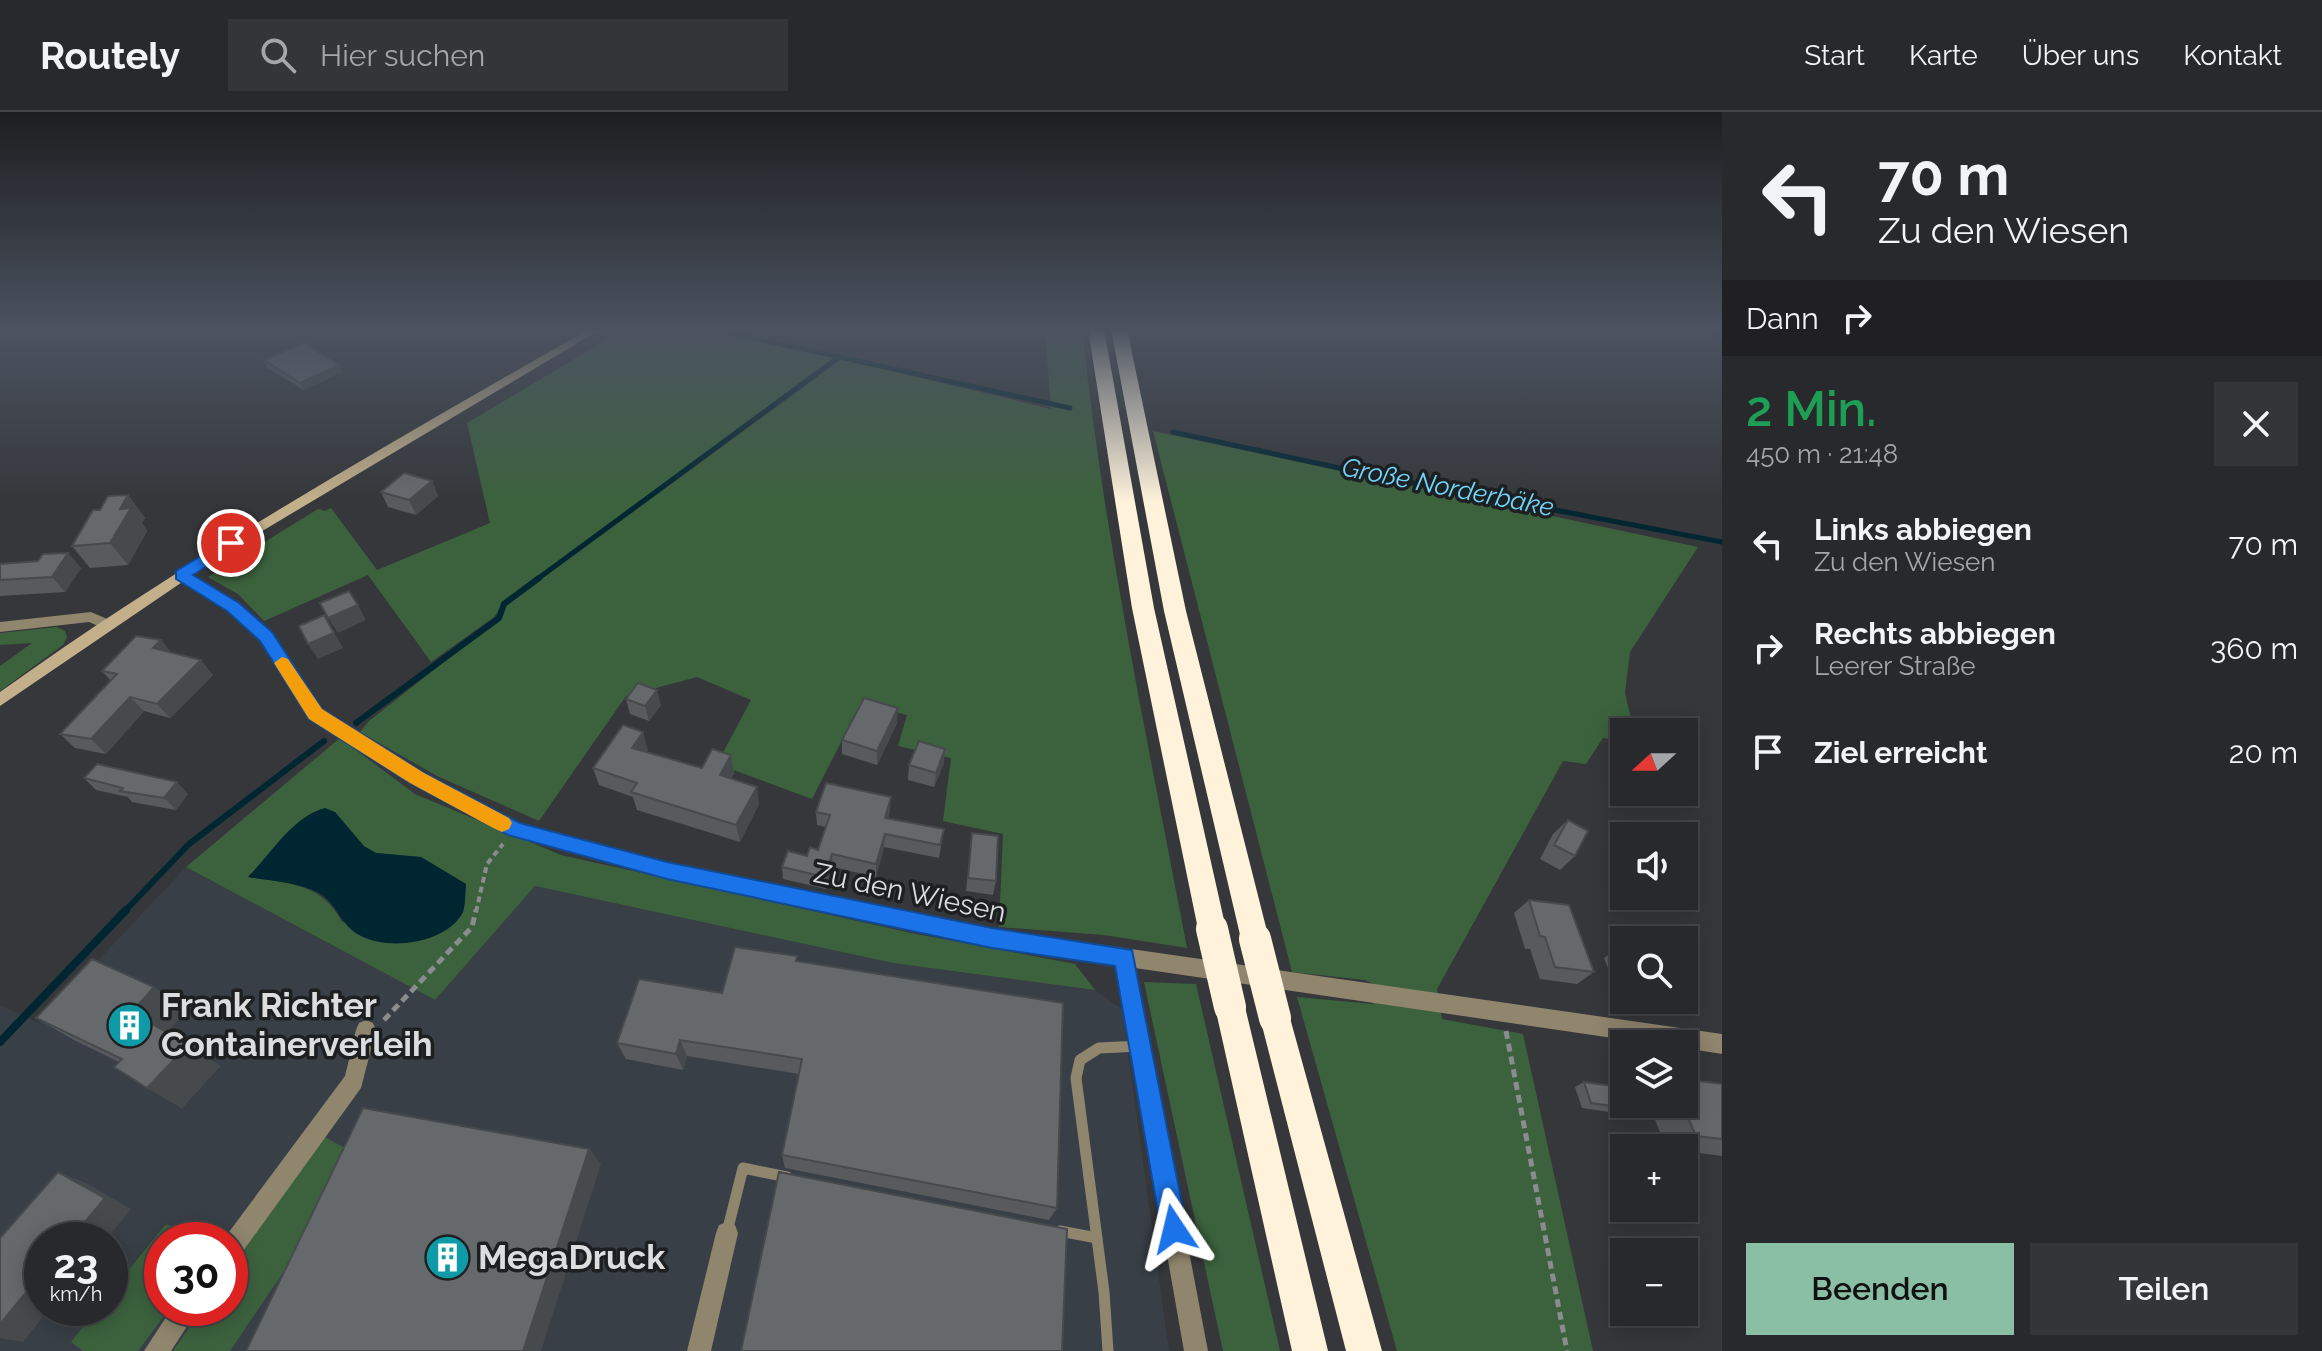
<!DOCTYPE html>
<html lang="de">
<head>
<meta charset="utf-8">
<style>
  :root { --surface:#28292c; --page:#343538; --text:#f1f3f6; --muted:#a5a6a9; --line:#444548; --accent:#8abfa5 }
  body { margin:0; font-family:Raleway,sans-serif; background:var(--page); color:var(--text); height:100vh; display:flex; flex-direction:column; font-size:30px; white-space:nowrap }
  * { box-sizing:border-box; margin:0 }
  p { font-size:26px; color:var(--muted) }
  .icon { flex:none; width:44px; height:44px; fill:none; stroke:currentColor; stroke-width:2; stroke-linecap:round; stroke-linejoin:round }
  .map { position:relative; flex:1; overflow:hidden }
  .side { display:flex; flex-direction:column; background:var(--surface); width:600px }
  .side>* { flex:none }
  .top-card { background:#28292c; color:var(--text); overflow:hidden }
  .needle { width:52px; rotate:249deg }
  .tools { position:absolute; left:1610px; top:606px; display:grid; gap:16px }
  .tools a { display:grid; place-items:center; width:88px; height:88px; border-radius:0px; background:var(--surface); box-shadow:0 4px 20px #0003,0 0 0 2px var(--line); font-size:40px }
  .speed { position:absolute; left:24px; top:1110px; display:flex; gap:16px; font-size:40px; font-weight:700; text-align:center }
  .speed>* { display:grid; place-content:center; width:104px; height:104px; border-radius:50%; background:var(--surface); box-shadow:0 4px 20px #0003,0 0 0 2px var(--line); line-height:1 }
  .speed small { font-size:20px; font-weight:400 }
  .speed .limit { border:12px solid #d22; background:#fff; color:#111 }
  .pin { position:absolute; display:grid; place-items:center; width:68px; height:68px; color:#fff; margin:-34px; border:4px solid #fff; border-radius:50%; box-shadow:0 2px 8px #0007 }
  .me { position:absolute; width:88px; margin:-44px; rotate:350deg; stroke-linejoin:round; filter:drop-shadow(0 0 6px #0008) }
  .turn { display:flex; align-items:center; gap:28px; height:168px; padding:0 24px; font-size:36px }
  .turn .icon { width:104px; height:104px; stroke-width:2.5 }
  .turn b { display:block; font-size:56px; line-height:68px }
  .then { display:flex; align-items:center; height:76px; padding:0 24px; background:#0003; gap:16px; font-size:30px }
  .round { display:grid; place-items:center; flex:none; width:84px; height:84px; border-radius:0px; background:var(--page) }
  .summary { display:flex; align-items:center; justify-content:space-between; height:136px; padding:0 24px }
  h1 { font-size:48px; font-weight:600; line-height:60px; color:#1e9e55 }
  .action { display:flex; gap:16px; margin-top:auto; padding:16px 24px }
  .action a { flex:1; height:92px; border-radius:0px; background:var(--accent); color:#111; font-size:32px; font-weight:600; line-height:92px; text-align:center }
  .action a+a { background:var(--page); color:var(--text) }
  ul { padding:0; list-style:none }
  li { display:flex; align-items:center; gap:24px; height:104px; padding:0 24px }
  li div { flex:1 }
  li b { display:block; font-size:30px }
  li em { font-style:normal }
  header { display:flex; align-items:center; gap:48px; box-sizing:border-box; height:112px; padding:0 40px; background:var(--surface); border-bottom:2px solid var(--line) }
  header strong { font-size:38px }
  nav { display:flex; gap:44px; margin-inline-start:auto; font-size:28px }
  .search { width:560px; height:72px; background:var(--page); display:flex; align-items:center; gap:20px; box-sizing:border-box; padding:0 28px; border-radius:0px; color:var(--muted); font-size:30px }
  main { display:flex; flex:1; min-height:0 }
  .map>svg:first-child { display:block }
  .built { fill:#383f47; fill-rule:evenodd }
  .green { fill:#3c623d; fill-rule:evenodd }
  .water { fill:#002632 }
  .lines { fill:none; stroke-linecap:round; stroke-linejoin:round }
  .stream-far2 { stroke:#002632; stroke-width:5 }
  .stream-far1 { stroke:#002632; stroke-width:6 }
  .stream { stroke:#002632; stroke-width:8 }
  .path-far1 { stroke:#8a8c8e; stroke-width:4; stroke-dasharray:6 4; stroke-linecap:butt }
  .path { stroke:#8a8c8e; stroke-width:5; stroke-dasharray:8 5; stroke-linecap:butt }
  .service { stroke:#90856d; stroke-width:11 }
  .minor { fill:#90856d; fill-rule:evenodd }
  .secondary { fill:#c3b08b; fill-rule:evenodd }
  .motorway { fill:#fef2db; fill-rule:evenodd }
  .motorway-bridge { stroke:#fef2db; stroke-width:32 }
  .wall { fill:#585a5d }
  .shaded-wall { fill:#474a4c }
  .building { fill:#66696c; stroke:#474a4c; stroke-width:2 }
  .route { fill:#1a73e8; stroke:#114b97; stroke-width:2 }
  .slow { fill:#f59e0b }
  .labels { text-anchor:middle; stroke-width:7; stroke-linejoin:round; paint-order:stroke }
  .far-water-label { font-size:26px; font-style:italic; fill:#6dd7fc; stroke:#1d1f20 }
  .street-label { font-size:28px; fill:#dbddde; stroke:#1d1f20 }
  .near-poi-label { font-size:34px; font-weight:bold; fill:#dbddde; stroke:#1d1f20; text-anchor:start }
</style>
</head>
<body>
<header>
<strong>Routely</strong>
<div class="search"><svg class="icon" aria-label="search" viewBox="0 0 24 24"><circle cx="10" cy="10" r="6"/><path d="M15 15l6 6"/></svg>Hier suchen</div>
<nav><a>Start</a><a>Karte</a><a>Über uns</a><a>Kontakt</a></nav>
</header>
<main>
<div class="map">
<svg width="1722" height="1239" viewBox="0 0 1722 1239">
  <rect width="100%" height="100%" fill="#35373a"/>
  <path class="built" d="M186,755L435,888L535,774L893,851L1095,878L1122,897L1169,1239H0V893L39,911ZM42,1128H110V1196H42ZM162,1128H230V1196H162Z"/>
  <g class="green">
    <polygon points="625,217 704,217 834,246 506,488 494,505 431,550 368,463 264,509 238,482 208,465 318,397 325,399 331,396 377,458 490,411 467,311"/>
    <path d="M1045,217H1082C1104,425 1148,631 1187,836L1104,823L999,815L1003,722L943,709L951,646L898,634L907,603L861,591L812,687L717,652L751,588L697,565L626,584L539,709L437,664L360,620L369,609L500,506L506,493L842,247L1051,297Z"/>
    <polygon points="1153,319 1698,435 1630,540 1625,581 1634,620 1624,620 1624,629 1603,626 1586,652 1563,649 1437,877 1442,907 1523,922 1593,1239 1397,1239 1297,885 1373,892 1375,873 1365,868 1292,860"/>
    <polygon points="57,515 65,519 67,525 63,533 0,579 0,554 32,531 0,533 0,521"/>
    <path d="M340,626L415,682L561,743L911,821L1075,852L1095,878L893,851L535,774L435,888L186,755ZM335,700L364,735L376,741L421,745L466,772L463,801L342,810C322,771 288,771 248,765L301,709Z"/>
    <polygon points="1144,870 1196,872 1280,1239 1223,1239"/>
    <polygon points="323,1024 361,1045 230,1239 173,1239 203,1196 230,1196 230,1157"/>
    <polygon points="166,1112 201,1128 162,1128 162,1196 170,1196 138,1239 83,1239 71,1230 98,1196 110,1196 110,1181"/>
  </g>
  <path class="water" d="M325,696L335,700L364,734L376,741L421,745L466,772C465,780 466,795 462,802C445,831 390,839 361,824C340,814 337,791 319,781C298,770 271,769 248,765C271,742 292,705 325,696Z"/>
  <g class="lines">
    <g class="stream-far2">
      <polyline points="713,217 1070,296"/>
      <polyline points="1717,217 1722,230"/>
      <polyline points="1173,320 1372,363 1722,430"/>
      <polyline points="536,468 839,245"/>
    </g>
    <g class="stream-far1">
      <polyline points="356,611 499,506 504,492 539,466"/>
      <polyline points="124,800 189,732 324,629"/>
    </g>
    <polyline class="stream" points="0,930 126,798"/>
    <polyline class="path-far1" points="476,800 487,752 503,732"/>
    <g class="path">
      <polyline points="384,908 472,815 476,798"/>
      <polyline points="1506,919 1567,1239"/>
    </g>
    <g class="service">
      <polyline points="1060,1119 1097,1126"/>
      <polyline points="727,1120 743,1056 787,1065"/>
      <polyline points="1108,1239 1104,1180 1076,966 1080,948 1099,936 1140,934"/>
    </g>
    <g class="minor">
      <polygon points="181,458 238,491 271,521 322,598 423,661 519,712 667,751 992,817 1722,922 1722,942 1684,936 1684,932 1654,932 1135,856 1208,1239 1184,1239 1116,853 992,835 667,767 509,723 411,671 310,606 261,529 228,499 176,466 174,463"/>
      <polygon points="91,500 112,509 114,513 112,517 107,518 89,510 0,520 0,510"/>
      <polygon points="366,908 373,911 376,918 361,976 238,1146 230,1150 230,1128 223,1128 345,964 356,918 359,911"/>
      <polygon points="727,1110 735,1113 738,1121 711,1239 687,1239 716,1121 719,1113"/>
      <polygon points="172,1196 199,1196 171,1239 144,1239"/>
    </g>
    <path class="secondary" d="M589,217H601L222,443L0,594V580C188,445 389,332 589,217Z"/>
    <g class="motorway">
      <polygon points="1088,217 1104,217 1154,496 1226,817 1222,826 1212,830 1202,826 1198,817 1132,496"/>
      <polygon points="1111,217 1127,217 1186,499 1269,827 1265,836 1255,840 1245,836 1241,827 1164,499"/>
      <polygon points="1230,881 1240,885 1245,895 1328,1239 1292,1239 1215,895 1220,885"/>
      <polygon points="1275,892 1286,896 1290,906 1382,1239 1346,1239 1260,906 1264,896"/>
    </g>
    <g class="motorway-bridge">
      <polyline points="1212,817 1230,895"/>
      <polyline points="1255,827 1275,906"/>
    </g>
  </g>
  <g class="wall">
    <polygon points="264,248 342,260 304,278 267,256"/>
    <polygon points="432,369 438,384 416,403 388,395 381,380"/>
    <polygon points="128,383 145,406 142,411 147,419 128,453 90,456 72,434"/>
    <polygon points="68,441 81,456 65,480 0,484 0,452 38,449"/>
    <polygon points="161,528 171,541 213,563 170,606 144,599 106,642 75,636 60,622 111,569 102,559"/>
    <polygon points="626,587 661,593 649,609 630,602"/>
    <polygon points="897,611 877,653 842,642 842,628"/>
    <polygon points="648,638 646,640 702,656 731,643 734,661 731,667 759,692 740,730 637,698 633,685 599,673 593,656"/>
    <polygon points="944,651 934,675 908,668 909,653"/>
    <polygon points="84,666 188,682 176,698 132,690 128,685 96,678"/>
    <polygon points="890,698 888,706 944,717 939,746 884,735 876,765 833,755 826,777 783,767 782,755 818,738 826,715 817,713 816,700"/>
    <polygon points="1568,708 1575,744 1560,758 1540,747 1553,722"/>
    <polygon points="972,721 996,769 993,783 966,779"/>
    <polygon points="1529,788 1594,860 1577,872 1540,867 1530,837 1525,837 1514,801"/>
    <polygon points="1619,835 1624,835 1624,884 1619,884 1604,846"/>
    <polygon points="798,849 1057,1096 1049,1108 785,1056 782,1043 799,962 687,944 683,958 626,947 617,931 722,881"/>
    <polygon points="186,898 167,920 220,954 182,996 147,976 119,950 74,928 36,906"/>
    <polygon points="1584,970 1619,995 1609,1000 1582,996 1575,975"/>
    <polygon points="1722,972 1722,1044 1684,1039 1684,1036 1666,1036 1649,992 1684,992"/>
  </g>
  <g class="shaded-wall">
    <polygon points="339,253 342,260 304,278 300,271"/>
    <polygon points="432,369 438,384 416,403 409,388"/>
    <polygon points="128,383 145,406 142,411 147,419 128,453 110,431 120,397"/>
    <polygon points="68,441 81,456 65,480 52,465"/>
    <polygon points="358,493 366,508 338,521 328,506"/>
    <polygon points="324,503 343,536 318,547 308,532"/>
    <polygon points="161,528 173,543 153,536"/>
    <polygon points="201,548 213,563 170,606 157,592"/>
    <polygon points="657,578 661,593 649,609 645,594"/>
    <polygon points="130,585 144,599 106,642 91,627"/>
    <polygon points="898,596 897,611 877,653 877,639"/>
    <polygon points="643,620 648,638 637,654 632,636"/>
    <polygon points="945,637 944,651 934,675 936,661"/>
    <polygon points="731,643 734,661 723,681 720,663"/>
    <polygon points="177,670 188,682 176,698 164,686"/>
    <polygon points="757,675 759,692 740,730 736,713"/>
    <polygon points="891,685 890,698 884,719 885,706"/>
    <polygon points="885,722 884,735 876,765 876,752"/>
    <polygon points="832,742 833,755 826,777 825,765"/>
    <polygon points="154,875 186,898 166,922 132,900"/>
    <polygon points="680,928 687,944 683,958 676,942"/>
    <polygon points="188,933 220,954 182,996 147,976"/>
    <polygon points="589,1037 601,1052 541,1239 523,1239"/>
    <polygon points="58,1060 86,1071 131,1097 106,1128 70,1128"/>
    <polygon points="42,1161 42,1196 50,1196 23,1230 0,1226 0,1212"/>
  </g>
  <g class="building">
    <polygon points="304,231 339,253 300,271 264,248"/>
    <polygon points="404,361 432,369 409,388 381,380"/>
    <polygon points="128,383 120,397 131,396 110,431 72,434 93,398 100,398 108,384"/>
    <polygon points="68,441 52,465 0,468 0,452 38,449 43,442"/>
    <polygon points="349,479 358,493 328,506 320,491"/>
    <polygon points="324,503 334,521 308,532 299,514"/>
    <polygon points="136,524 161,528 153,536 201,548 157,592 130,585 91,627 60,622 117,562 102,559"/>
    <polygon points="638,571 657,578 645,594 626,587"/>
    <polygon points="864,586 898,596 877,639 842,628"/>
    <polygon points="623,613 643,620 632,636 702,656 712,637 731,643 720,663 757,675 736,713 631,680 637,671 593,656"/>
    <polygon points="919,629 945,637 936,661 909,653"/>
    <polygon points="97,652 177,670 164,686 120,679 123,676 84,666"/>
    <polygon points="826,671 891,685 885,706 944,717 940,733 885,722 876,752 832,742 825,765 782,755 788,739 807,744 810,735 818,738 830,703 816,700"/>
    <polygon points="1568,708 1588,719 1575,744 1554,733"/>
    <polygon points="972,721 998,724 996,769 968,766"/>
    <polygon points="1529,788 1569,793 1594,860 1555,855 1545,825 1540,824"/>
    <polygon points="735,835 797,844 796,849 1063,891 1057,1096 782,1043 802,947 680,928 676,942 617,931 639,867 722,881"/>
    <polygon points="1619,835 1624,835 1624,846"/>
    <polygon points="92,847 154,875 132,900 188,933 147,976 114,955 122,947 36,906"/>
    <polygon points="1684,967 1722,972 1722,1027 1696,1024 1682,992 1684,992"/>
    <polygon points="1584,970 1612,974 1619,995 1591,991"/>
    <polygon points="363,996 589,1037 523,1239 246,1239"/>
    <polygon points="58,1060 105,1086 70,1128 42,1128 42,1161 0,1212 0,1126"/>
    <polygon points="779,1060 1067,1117 1062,1239 741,1239"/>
  </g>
  <linearGradient id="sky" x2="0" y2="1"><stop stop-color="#1d1e20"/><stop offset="0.56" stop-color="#4b5360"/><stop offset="1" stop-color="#4b5360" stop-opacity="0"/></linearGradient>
  <rect width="1722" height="390" fill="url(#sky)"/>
  <polygon class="route" points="231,426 237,428 237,435 193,463 239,491 272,520 322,597 424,661 520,711 667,750 992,816 1132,838 1187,1117 1183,1126 1174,1130 1165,1126 1161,1117 1115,854 992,836 667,767 508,723 410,671 309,607 260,529 227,499 176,467 176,459"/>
  <polygon class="slow" points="282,545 288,547 322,597 424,661 509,706 512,711 509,717 502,720 495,717 410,671 309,607 274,551"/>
  <defs>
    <symbol id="building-disc" viewBox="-11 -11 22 22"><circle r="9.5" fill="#0f9aa8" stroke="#1d1f20"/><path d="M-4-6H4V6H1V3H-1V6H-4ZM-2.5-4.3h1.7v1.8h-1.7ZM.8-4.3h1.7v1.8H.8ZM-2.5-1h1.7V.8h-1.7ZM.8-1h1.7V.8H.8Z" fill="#fff"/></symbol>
  </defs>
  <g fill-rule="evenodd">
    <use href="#building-disc" x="104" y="888" width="51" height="51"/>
    <use href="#building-disc" x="422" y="1120" width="51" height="51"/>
  </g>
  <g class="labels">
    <g class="far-water-label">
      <text transform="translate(1448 375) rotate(11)" y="9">Große Norderbäke</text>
    </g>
    <g class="street-label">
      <text transform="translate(910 780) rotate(12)" y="10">Zu den Wiesen</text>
    </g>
    <g class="near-poi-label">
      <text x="161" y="905">Frank Richter<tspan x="161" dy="39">Containerverleih</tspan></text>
      <text x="478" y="1157">MegaDruck</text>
    </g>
  </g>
</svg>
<div class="tools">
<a><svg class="needle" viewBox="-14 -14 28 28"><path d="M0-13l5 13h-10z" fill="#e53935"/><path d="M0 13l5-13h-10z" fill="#a5a6a9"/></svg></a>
<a><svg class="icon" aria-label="sound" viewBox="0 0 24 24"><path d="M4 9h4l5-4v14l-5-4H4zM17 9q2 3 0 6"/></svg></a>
<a><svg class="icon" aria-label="search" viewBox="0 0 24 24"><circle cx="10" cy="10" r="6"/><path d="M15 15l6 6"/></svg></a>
<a><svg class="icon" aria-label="layers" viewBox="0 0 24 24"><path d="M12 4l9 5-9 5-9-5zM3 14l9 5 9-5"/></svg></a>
<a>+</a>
<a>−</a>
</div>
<div class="speed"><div>23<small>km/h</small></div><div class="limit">30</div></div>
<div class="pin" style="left:231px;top:431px;background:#d93025"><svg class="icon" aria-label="arrive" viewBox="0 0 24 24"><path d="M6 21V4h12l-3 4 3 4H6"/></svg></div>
<svg class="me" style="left:1174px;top:1117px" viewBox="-20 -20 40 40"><path d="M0-17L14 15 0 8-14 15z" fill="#1a73e8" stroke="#fff" stroke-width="4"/></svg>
</div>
<section class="side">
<div class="top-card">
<div class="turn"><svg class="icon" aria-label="left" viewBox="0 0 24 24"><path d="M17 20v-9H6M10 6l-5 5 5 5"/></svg><div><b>70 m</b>Zu den Wiesen</div></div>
<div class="then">Dann<svg class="icon" aria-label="right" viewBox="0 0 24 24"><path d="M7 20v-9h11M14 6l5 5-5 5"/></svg></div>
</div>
<div class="summary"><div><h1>2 Min.</h1><p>450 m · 21:48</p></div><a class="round"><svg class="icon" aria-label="close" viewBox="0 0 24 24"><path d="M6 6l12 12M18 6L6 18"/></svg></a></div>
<ul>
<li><svg class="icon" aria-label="left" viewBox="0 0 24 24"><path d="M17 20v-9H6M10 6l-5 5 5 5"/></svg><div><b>Links abbiegen</b><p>Zu den Wiesen</p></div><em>70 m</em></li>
<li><svg class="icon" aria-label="right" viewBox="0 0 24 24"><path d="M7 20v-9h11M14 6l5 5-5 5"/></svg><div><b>Rechts abbiegen</b><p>Leerer Straße</p></div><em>360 m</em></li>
<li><svg class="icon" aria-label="arrive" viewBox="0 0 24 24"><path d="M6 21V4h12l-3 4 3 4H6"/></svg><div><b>Ziel erreicht</b></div><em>20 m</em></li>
</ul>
<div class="action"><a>Beenden</a><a>Teilen</a></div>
</section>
</main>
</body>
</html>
